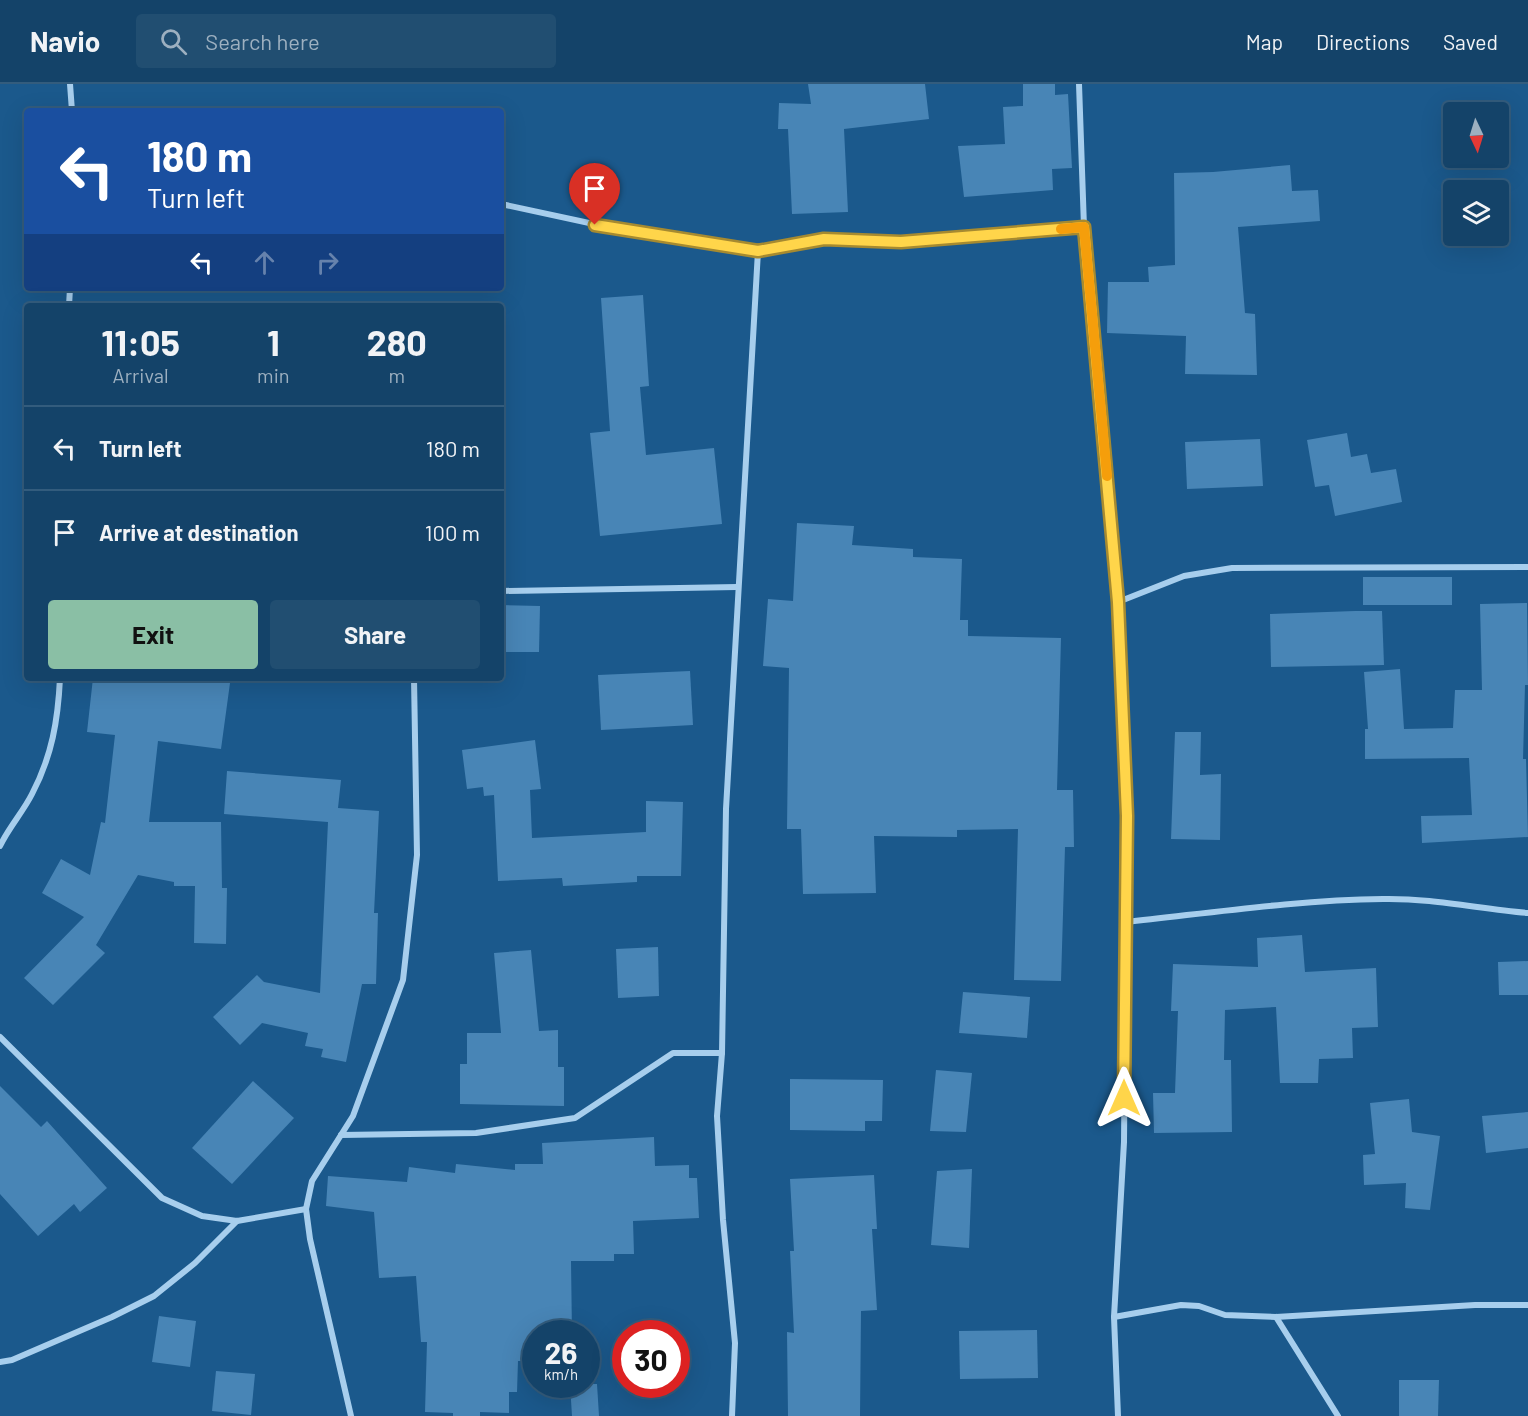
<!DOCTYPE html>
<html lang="en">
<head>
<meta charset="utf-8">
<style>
  :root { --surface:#144369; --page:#214e71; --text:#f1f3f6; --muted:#9db0c0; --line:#335c7d; --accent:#8abfa5 }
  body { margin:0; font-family:Barlow,sans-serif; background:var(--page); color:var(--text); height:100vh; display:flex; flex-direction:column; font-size:22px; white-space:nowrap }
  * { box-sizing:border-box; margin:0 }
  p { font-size:20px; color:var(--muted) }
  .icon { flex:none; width:33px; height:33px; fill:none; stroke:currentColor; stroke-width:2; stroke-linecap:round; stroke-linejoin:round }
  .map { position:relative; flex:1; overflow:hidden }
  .side { position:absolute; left:24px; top:219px; width:480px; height:378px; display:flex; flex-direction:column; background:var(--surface); border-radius:6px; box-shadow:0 6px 24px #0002,0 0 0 2px var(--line) }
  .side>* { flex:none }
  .hud { position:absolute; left:24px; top:24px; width:480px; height:183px; border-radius:6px; box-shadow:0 6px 24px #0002,0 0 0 2px var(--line); background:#1a4fa0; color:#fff; overflow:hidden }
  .needle { width:39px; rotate:176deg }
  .fabs { position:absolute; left:1443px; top:18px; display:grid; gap:12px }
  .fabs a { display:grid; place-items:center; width:66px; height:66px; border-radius:6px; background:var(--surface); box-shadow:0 6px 24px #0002,0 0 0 2px var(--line); font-size:30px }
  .speed { position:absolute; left:522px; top:1236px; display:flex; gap:12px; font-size:30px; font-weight:700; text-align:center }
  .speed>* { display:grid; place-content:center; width:78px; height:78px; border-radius:50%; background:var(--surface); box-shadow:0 6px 24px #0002,0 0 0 2px var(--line); line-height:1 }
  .speed small { font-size:15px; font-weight:400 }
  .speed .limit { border:9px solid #d22; background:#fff; color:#111 }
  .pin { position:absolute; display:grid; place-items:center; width:51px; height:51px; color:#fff; margin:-62px -26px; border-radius:50% 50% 50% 0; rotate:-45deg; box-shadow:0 0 6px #0007 }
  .pin .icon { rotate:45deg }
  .me { position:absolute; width:66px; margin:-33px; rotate:0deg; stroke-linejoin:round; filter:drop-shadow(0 0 4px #0008) }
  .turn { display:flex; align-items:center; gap:21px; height:126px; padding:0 24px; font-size:27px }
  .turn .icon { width:78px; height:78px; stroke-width:2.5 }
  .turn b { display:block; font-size:42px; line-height:51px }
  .lanes { display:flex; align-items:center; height:57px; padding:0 24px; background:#0003; justify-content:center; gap:30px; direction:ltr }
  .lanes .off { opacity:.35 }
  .eta { display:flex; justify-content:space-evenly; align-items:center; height:102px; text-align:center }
  .eta b { font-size:36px; font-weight:700; line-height:42px }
  .cta { display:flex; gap:12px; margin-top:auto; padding:12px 24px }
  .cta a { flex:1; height:69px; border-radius:6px; background:var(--accent); color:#111; font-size:24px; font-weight:700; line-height:69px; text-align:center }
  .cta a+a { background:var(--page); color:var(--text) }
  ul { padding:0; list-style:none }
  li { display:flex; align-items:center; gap:18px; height:84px; padding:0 24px; border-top:2px solid var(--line) }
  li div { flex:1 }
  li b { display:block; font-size:22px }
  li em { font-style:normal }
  header { display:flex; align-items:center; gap:36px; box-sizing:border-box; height:84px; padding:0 30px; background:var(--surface); border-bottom:2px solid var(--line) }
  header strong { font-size:28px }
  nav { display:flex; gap:33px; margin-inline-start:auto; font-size:21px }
  .search { width:420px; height:54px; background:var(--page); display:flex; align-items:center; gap:15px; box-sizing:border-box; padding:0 21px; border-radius:6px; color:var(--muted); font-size:22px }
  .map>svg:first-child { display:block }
  .building { fill:#4885b6 }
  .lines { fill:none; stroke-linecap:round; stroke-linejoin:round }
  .minor { stroke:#a7ceed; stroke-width:6 }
  .route-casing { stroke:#a68a30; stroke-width:15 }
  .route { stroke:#ffd54a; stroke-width:10 }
  .slow { stroke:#f59e0b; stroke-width:10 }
</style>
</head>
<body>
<header>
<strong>Navio</strong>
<div class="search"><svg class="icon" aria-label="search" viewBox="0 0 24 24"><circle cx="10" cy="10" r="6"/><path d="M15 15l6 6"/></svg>Search here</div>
<nav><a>Map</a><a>Directions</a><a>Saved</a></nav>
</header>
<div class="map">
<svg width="1528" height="1332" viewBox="0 0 1528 1332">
  <rect width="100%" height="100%" fill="#1b598c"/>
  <g class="building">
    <polygon points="808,0 925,0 929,35 844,45 848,128 792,130 788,45 778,45 779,19 811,20"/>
    <polygon points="1023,0 1055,0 1055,11 1068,10 1072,84 1052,85 1053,106 964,113 958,62 1005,60 1003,23 1023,22"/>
    <polygon points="1290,81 1292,107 1318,106 1320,137 1238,143 1245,229 1255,230 1257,291 1185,290 1186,252 1107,249 1108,198 1149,198 1148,183 1175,181 1174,89 1213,88"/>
    <polygon points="643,211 649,302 640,303 646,371 714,364 722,440 600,452 590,349 610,347 601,214"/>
    <polygon points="1347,349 1351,373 1367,370 1371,389 1396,385 1402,418 1335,432 1329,401 1315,403 1307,356"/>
    <polygon points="1260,355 1263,402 1187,405 1185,358"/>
    <polygon points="797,439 854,442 852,461 913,465 913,473 962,475 960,536 968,536 968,552 1061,554 1057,706 1073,706 1074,763 1065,763 1061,897 1014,896 1018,745 957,746 957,753 874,752 876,809 803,810 801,745 787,745 789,584 763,582 768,515 793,517"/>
    <rect x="1363" y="493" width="89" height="28"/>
    <polygon points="1527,519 1528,601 1525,601 1523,675 1526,675 1528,753 1422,759 1421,732 1472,731 1469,674 1365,675 1365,645 1368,645 1364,588 1400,585 1404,645 1453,644 1455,606 1482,606 1480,520"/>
    <polygon points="501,521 540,522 539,568 501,568"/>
    <polygon points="1355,527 1382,527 1384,581 1271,583 1270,530"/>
    <polygon points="690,587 693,641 601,646 598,591"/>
    <polygon points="93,594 200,594 230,599 221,665 158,657 149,738 221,738 222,804 227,804 226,860 194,859 195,802 174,802 174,798 138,791 96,861 105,869 53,921 24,894 84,833 42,809 61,775 90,791 101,738 105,739 115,651 87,648"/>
    <polygon points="1175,648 1201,648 1200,691 1221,690 1220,756 1171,755"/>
    <polygon points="535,656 541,705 530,706 532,754 646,748 646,717 683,718 681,792 637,792 637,798 563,802 562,794 498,797 494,711 484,712 483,703 467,705 462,666"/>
    <polygon points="227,687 341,696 338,724 379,727 374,829 378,829 376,900 362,900 346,978 321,973 323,965 305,962 308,949 262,939 240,961 213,933 257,891 264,898 320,909 328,738 224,730"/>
    <polygon points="1302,851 1305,888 1376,884 1378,943 1352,944 1353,974 1319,975 1318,999 1280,999 1276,923 1225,926 1224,976 1231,976 1232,1048 1154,1049 1153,1009 1175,1009 1178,927 1171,927 1173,880 1258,883 1257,854"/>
    <polygon points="658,863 659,912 618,914 616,865"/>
    <polygon points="531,866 539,947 558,946 558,983 564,983 564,1022 460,1020 460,980 467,980 467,949 501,949 494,869"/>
    <polygon points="1528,877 1528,911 1499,911 1498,878"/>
    <polygon points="963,908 1030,913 1027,954 959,949"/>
    <polygon points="936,986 972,989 966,1048 930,1047"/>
    <polygon points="790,995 883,996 882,1037 865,1037 865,1047 790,1046"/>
    <polygon points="253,997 294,1034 232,1100 192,1064"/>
    <polygon points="0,1002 41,1043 47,1037 107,1104 80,1128 74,1120 38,1152 0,1110"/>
    <polygon points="1409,1015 1412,1048 1440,1052 1430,1126 1405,1124 1406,1099 1364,1101 1363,1071 1375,1070 1370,1019"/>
    <polygon points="1528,1028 1528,1064 1486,1069 1482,1032"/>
    <polygon points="654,1053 655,1082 689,1081 689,1094 697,1094 699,1134 633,1137 634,1170 614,1170 614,1177 571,1177 572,1250 536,1250 536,1277 518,1277 517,1308 509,1308 509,1329 480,1328 480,1332 453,1332 453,1329 425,1328 427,1258 421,1258 416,1192 379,1194 374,1128 326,1122 328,1092 407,1098 409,1083 455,1089 456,1080 515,1086 515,1080 543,1080 542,1059"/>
    <polygon points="972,1085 969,1164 931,1161 937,1087"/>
    <polygon points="874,1091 877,1145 872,1145 877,1226 861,1227 860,1332 788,1332 787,1248 794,1249 790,1167 794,1167 790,1095"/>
    <polygon points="159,1232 196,1237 190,1283 152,1278"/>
    <polygon points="1037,1246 1038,1294 960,1295 959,1247"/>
    <polygon points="216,1287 255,1290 251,1331 212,1327"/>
    <polygon points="1399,1296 1439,1296 1438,1332 1399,1332"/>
    <polygon points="570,1300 597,1300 599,1332 572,1332"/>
  </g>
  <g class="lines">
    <g class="minor">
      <polyline points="70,0 72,27"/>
      <polyline points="1079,0 1084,143 1118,518 1127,732 1124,1058 1114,1233 1118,1332"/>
      <polyline points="501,120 617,145 758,167 824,155 901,158 1084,143"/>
      <polyline points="69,222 70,204"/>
      <polyline points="501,507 737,503"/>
      <polyline points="1118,518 1184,492 1232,484 1528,483"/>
      <path d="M0,762C9,743 23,728 32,710C52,672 58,636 60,594"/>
      <path d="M1125,838C1210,829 1297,816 1383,815C1432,814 1480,825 1528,829"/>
      <polyline points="0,953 162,1114 202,1132 237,1137 306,1125"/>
      <polyline points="341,1051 476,1049 575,1034 673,969 722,969"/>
      <polyline points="1114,1233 1181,1221 1199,1222 1225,1231 1276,1233 1475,1221 1528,1221"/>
      <polyline points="1276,1233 1338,1332"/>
      <polyline points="0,1278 12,1276 112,1233 154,1212 195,1179 237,1137"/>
      <polyline points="351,1332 310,1155 306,1125 312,1097 353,1032 403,896 417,771 414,594"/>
      <polyline points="732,1332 735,1259 723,1136 717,1032 722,969 726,725 758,167"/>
    </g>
  </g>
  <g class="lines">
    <defs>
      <polyline id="route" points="595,141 758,167 824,155 901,158 1084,143 1118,518 1127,732 1124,1014"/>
    </defs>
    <use href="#route" class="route-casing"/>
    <use href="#route" class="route"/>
    <polyline class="slow" points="1061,145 1084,143 1107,392"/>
  </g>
</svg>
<div class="fabs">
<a><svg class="needle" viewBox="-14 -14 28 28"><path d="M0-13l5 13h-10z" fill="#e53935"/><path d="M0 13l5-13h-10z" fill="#9db0c0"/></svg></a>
<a><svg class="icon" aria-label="layers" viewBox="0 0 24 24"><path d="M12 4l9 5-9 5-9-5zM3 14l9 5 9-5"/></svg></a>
</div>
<div class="speed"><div>26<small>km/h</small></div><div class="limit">30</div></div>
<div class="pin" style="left:595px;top:141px;background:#d93025"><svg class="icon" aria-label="arrive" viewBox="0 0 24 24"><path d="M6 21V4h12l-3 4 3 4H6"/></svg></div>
<svg class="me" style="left:1124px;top:1014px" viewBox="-20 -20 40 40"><path d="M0-17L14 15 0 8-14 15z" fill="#ffd54a" stroke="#fff" stroke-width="4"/></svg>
<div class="hud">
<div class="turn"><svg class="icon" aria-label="left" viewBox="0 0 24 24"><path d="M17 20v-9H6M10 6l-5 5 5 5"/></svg><div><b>180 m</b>Turn left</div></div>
<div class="lanes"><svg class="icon" aria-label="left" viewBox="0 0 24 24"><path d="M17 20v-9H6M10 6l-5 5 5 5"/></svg><svg class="icon off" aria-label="ahead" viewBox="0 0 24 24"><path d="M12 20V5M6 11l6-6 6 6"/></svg><svg class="icon off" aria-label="right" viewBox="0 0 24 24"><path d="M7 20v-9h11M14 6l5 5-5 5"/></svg></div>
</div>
<section class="side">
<div class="eta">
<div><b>11:05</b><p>Arrival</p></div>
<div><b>1</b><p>min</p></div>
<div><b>280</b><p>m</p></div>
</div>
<ul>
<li><svg class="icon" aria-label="left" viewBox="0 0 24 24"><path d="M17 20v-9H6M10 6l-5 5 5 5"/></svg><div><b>Turn left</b></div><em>180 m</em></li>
<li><svg class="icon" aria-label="arrive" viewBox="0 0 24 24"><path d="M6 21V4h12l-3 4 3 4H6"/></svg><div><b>Arrive at destination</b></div><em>100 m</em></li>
</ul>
<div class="cta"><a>Exit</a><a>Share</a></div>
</section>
</div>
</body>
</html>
